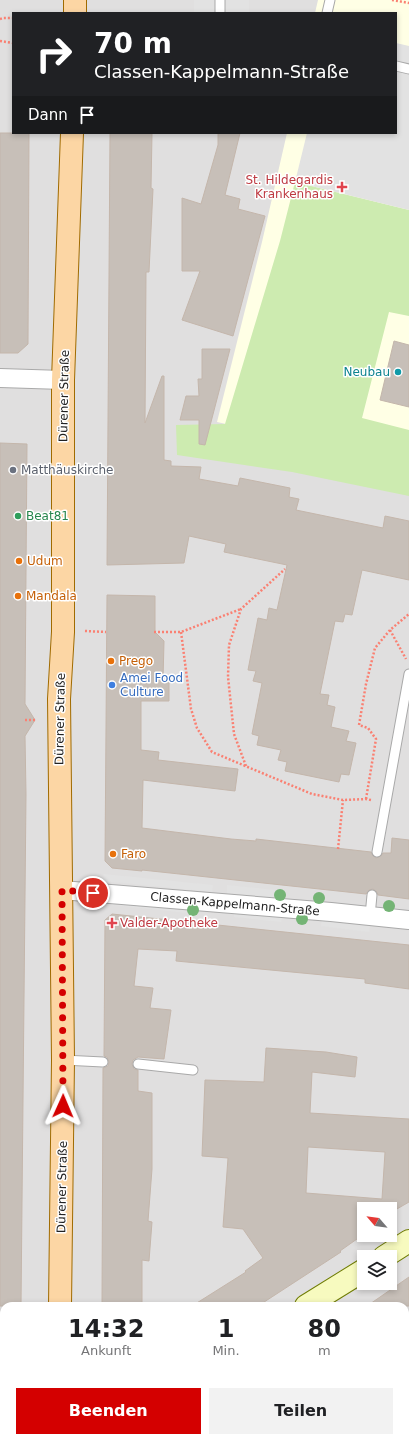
<!DOCTYPE html>
<html lang="de">
<meta charset="utf-8">
<style>
body{margin:0;font-family:"DejaVu Sans",sans-serif;background:#f2f2f2;color:#202124;height:100vh;display:flex;flex-direction:column;font-size:15px;white-space:nowrap}
*{box-sizing:border-box;margin:0}
p{font-size:13px;color:#757577}
.icon{flex:none;width:22px;height:22px;fill:none;stroke:currentColor;stroke-width:2;stroke-linecap:round;stroke-linejoin:round}
.map{position:relative;flex:1;overflow:hidden}
.drawer{position:absolute;left:0px;top:1302px;width:409px;height:140px;display:flex;flex-direction:column;background:#fff;border-radius:12px 12px 0 0;box-shadow:0 2px 6px #0003}
.drawer>*{flex:none}
.top-card{position:absolute;left:12px;top:12px;width:385px;height:122px;border-radius:0px;box-shadow:0 2px 6px #0003;background:#202124;color:#fff;overflow:hidden}
.needle{width:26px;rotate:298deg}
.fabs{position:absolute;left:357px;top:1202px;display:grid;gap:8px}
.fabs a{display:grid;place-items:center;width:40px;height:40px;border-radius:0px;background:#fff;box-shadow:0 2px 6px #0003;font-size:20px}
.pin{position:absolute;display:grid;place-items:center;width:34px;height:34px;color:#fff;margin:-17px;border:2px solid #fff;border-radius:50%;box-shadow:0 1px 4px #0007}
.me{position:absolute;width:44px;margin:-22px;rotate:1deg;stroke-linejoin:round;filter:drop-shadow(0 0 3px #0008)}
.turn{display:flex;align-items:center;gap:14px;height:84px;padding:0 16px;font-size:18px}
.turn .icon{width:52px;height:52px;stroke-width:2.5}
.turn b{display:block;font-size:28px;line-height:34px}
.then{display:flex;align-items:center;height:38px;padding:0 16px;background:#0003;gap:8px;font-size:15px}
.eta{display:flex;justify-content:space-evenly;align-items:center;height:68px;text-align:center}
.eta b{font-size:24px;font-weight:800;line-height:28px}
.cta{display:flex;gap:8px;margin-top:auto;padding:8px 16px}
.cta a{flex:1;height:46px;border-radius:0px;background:#d40000;color:#fff;font-size:16px;font-weight:800;line-height:46px;text-align:center}
.cta a+a{background:#f2f2f2;color:#202124}
.map>svg:first-child{display:block}
.residential{fill:#e0dfdf;fill-rule:evenodd}
.education{fill:#ffffe5}
.grass{fill:#cdebb0}
.park{fill:#c8facc}
.parking{fill:#e2e2e2}
.building{fill:#c7bfb8;stroke:#c4b6ab;fill-rule:evenodd}
.lines{fill:none;stroke-linecap:round;stroke-linejoin:round}
.lane-casing{stroke:#a9a9a9;stroke-width:11}
.street-casing{stroke:#a9a9a9;stroke-width:20}
.secondary-casing{stroke:#707d05;stroke-width:24}
.primary-casing{stroke:#a06b00;stroke-width:24}
.path{stroke:#fa8072;stroke-width:2.5;stroke-dasharray:2 2;stroke-linecap:butt}
.lane{stroke:#fff;stroke-width:9}
.street{stroke:#fff;stroke-width:18}
.secondary{stroke:#f7fabf;stroke-width:22}
.primary{stroke:#fcd6a4;stroke-width:22}
.tree{fill:#74b475}
.route{stroke:#d40000;stroke-width:7;stroke-dasharray:0 12.6}
.health-dot{fill:#e0444e;stroke:#fff;stroke-width:1.5}
.culture-dot{fill:#0f9aa8;stroke:#fff;stroke-width:1.5}
.worship-dot{fill:#6b7280;stroke:#fff;stroke-width:1.5}
.leisure-dot{fill:#2e9e5b;stroke:#fff;stroke-width:1.5}
.food-dot{fill:#e8710a;stroke:#fff;stroke-width:1.5}
.shop-dot{fill:#3f7fe0;stroke:#fff;stroke-width:1.5}
.labels{text-anchor:middle;stroke-width:3;stroke-linejoin:round;paint-order:stroke}
.health-label{font-size:12px;fill:#be3a42;stroke:#fff;text-anchor:end}
.culture-label{font-size:12px;fill:#0d838f;stroke:#fff;text-anchor:end}
.street-label{font-size:12px;fill:#222;stroke:#fff}
.worship-label{font-size:12px;fill:#5b616d;stroke:#fff;text-anchor:start}
.leisure-label{font-size:12px;fill:#27864d;stroke:#fff;text-anchor:start}
.food-label{font-size:12px;fill:#c56008;stroke:#fff;text-anchor:start}
.shop-label{font-size:12px;fill:#366cbe;stroke:#fff;text-anchor:start}
</style>
<div class="map">
<svg width="409" height="1442" viewBox="0 0 409 1442">
<rect width="100%" height="100%" fill="#f2efe9"/>
<path class="residential" d="M0,0H409V1442H0ZM13,13H396V133H13ZM364,1209H390V1235H364ZM364,1257H390V1283H364ZM4,1306H405V1438H4Z"/>
<polygon class="education" points="318,0 409,0 409,464 217,422 262,242 287,133 396,133 396,13 315,13"/>
<polygon class="grass" points="295,182 409,210 409,316 389,312 362,418 409,430 409,496 292,472 177,455 176,425 225,424 280,241"/>
<polygon class="park" points="0,1397 4,1397 4,1438 23,1438 23,1442 0,1442"/>
<g class="parking">
<rect x="194" y="0" width="55" height="13"/>
<polygon points="396,43 409,46 409,210 295,182 307,133 396,133"/>
<polygon points="104,874 213,885 212,892 103,881"/>
<polygon points="227,885 276,890 275,898 227,893"/>
<polygon points="112,898 187,906 187,913 112,905"/>
<polygon points="234,911 282,916 281,922 234,917"/>
<polygon points="322,919 370,925 369,932 321,926"/>
</g>
<g class="building">
<polygon points="0,133 29,133 28,344 18,353 0,353"/>
<polygon points="110,133 152,133 151,188 153,189 149,272 146,272 145,423 162,376 164,376 164,460 171,461 171,466 201,467 199,479 238,486 240,478 290,488 289,497 299,499 296,510 383,528 385,516 409,521 409,580 362,570 352,615 345,614 343,622 335,621 320,694 329,695 327,705 335,707 331,727 349,731 346,741 356,743 349,775 341,774 339,782 285,771 287,762 278,760 281,750 257,745 259,736 252,734 262,683 253,681 256,671 248,670 258,618 267,620 269,608 277,610 287,565 224,552 226,544 189,536 184,563 107,565"/>
<polygon points="218,133 240,133 225,195 240,199 238,209 265,216 233,336 182,320 200,271 182,271 182,198 201,204 218,145"/>
<polygon points="394,341 409,345 409,407 380,400"/>
<polygon points="202,349 230,349 205,445 199,444 199,420 180,420 186,396 199,396 198,379 202,379"/>
<polygon points="0,443 27,444 25,704 35,720 25,736 26,794 21,1306 0,1306"/>
<polygon points="107,595 155,596 155,632 164,641 163,680 169,681 169,701 141,701 141,750 159,752 158,760 238,769 235,791 143,780 142,828 231,839 256,841 256,839 371,852 373,856 376,858 381,856 383,853 391,853 392,838 409,840 409,899 378,895 377,892 373,889 369,890 366,894 142,870 142,871 112,868 105,861"/>
<polygon points="112,914 409,945 409,989 365,983 365,979 176,961 177,951 138,949 134,986 153,988 150,1008 171,1010 164,1059 138,1057 133,1060 132,1064 134,1069 138,1070 138,1091 152,1093 152,1169 148,1221 152,1222 149,1261 142,1260 142,1306 102,1306 103,1068 108,1066 109,1062 107,1057 104,1056 105,920"/>
<path d="M266,1048L326,1052L357,1057L355,1077L312,1072L310,1113L409,1119V1202L390,1213V1209H364V1234L340,1251L341,1252L258,1306H192L246,1272L245,1271L263,1258L243,1229L223,1227L228,1158L202,1156L205,1080L264,1082ZM308,1147L385,1152L382,1199L306,1193Z"/>
<polygon points="409,1277 409,1306 367,1306"/>
</g>
<g class="lines">
<defs>
<g id="lane">
<polyline points="220,13 220,0"/>
<polyline points="327,13 330,0"/>
<polyline points="396,66 409,69"/>
<polyline points="377,852 409,674"/>
<polyline points="370,916 372,895"/>
<polyline points="63,1060 103,1062"/>
<polyline points="138,1064 193,1070"/>
</g>
<g id="street">
<polyline points="0,378 63,380"/>
<polyline points="61,890 331,912 409,920"/>
<polyline points="0,1412 4,1412"/>
<polyline points="145,1438 147,1442"/>
</g>
<g id="secondary">
<polyline points="384,1257 409,1241"/>
<polyline points="306,1306 364,1270"/>
</g>
<g id="primary">
<polyline points="75,0 75,13"/>
<polyline points="60,1306 63,1060 59,699 63,632 63,380 72,133"/>
<polyline points="59,1442 59,1438"/>
</g>
</defs>
<use href="#lane" class="lane-casing"/>
<use href="#street" class="street-casing"/>
<use href="#secondary" class="secondary-casing"/>
<use href="#primary" class="primary-casing"/>
<g class="path">
<polyline points="392,0 409,3"/>
<polyline points="0,19 3,18 13,18"/>
<polyline points="0,41 13,43"/>
<polyline points="390,630 406,659"/>
<polyline points="85,631 106,632"/>
<polyline points="154,632 181,632 241,609"/>
<polyline points="181,632 191,709 197,728 212,752 312,794 343,800 366,799 371,800"/>
<polyline points="25,720 37,720"/>
<polyline points="246,766 234,734 228,677 229,645 241,609 285,569"/>
<polyline points="366,799 376,739 368,728 359,725 366,684 375,648 390,630 409,614"/>
<polyline points="338,849 343,800"/>
<polyline points="0,1440 37,1440"/>
</g>
<use href="#lane" class="lane"/>
<use href="#street" class="street"/>
<use href="#secondary" class="secondary"/>
<use href="#primary" class="primary"/>
</g>
<g class="tree">
<circle cx="280" cy="895" r="6"/>
<circle cx="319" cy="898" r="6"/>
<circle cx="389" cy="906" r="6"/>
<circle cx="193" cy="910" r="6"/>
<circle cx="302" cy="919" r="6"/>
</g>
<g class="lines">
<polyline class="route" points="63,1106 62,890 93,893"/>
</g>
<g class="health-dot">
<path d="M340 181h4v4h4v4h-4v4h-4v-4h-4v-4h4z"/>
<path d="M110 917h4v4h4v4h-4v4h-4v-4h-4v-4h4z"/>
</g>
<circle class="culture-dot" cx="398" cy="372" r="4"/>
<circle class="worship-dot" cx="13" cy="470" r="4"/>
<circle class="leisure-dot" cx="18" cy="516" r="4"/>
<g class="food-dot">
<circle cx="19" cy="561" r="4"/>
<circle cx="18" cy="596" r="4"/>
<circle cx="111" cy="661" r="4"/>
<circle cx="113" cy="854" r="4"/>
</g>
<circle class="shop-dot" cx="112" cy="685" r="4"/>
<g class="labels">
<g class="health-label">
<text x="333" y="184">St. Hildegardis<tspan x="333" dy="14">Krankenhaus</tspan></text>
<text x="120" y="927" text-anchor="start">Valder-Apotheke</text>
</g>
<g class="culture-label">
<text x="390" y="376">Neubau</text>
</g>
<g class="street-label">
<text transform="translate(64 396) rotate(-89)" y="4">Dürener Straße</text>
<text transform="translate(60 719) rotate(-89)" y="4">Dürener Straße</text>
<text transform="translate(235 904) rotate(5)" y="4">Classen-Kappelmann-Straße</text>
<text transform="translate(62 1187) rotate(-89)" y="4">Dürener Straße</text>
</g>
<g class="worship-label">
<text x="21" y="474">Matthäuskirche</text>
</g>
<g class="leisure-label">
<text x="26" y="520">Beat81</text>
</g>
<g class="food-label">
<text x="27" y="565">Udum</text>
<text x="26" y="600">Mandala</text>
<text x="119" y="665">Prego</text>
<text x="121" y="858">Faro</text>
</g>
<g class="shop-label">
<text x="120" y="682">Amei Food<tspan x="120" dy="14">Culture</tspan></text>
</g>
</g>
</svg>
<div class="fabs">
<a><svg class="needle" viewBox="-14 -14 28 28"><path d="M0-13l5 13h-10z" fill="#e53935"/><path d="M0 13l5-13h-10z" fill="#757577"/></svg></a>
<a><svg class="icon" aria-label="layers" viewBox="0 0 24 24"><path d="M12 4l9 5-9 5-9-5zM3 14l9 5 9-5"/></svg></a>
</div>
<div class="pin" style="left:93px;top:893px;background:#d93025"><svg class="icon" aria-label="arrive" viewBox="0 0 24 24"><path d="M6 21V4h12l-3 4 3 4H6"/></svg></div>
<svg class="me" style="left:63px;top:1106px" viewBox="-20 -20 40 40"><path d="M0-17L14 15 0 8-14 15z" fill="#d40000" stroke="#fff" stroke-width="4"/></svg>
<div class="top-card">
<div class="turn"><svg class="icon" aria-label="right" viewBox="0 0 24 24"><path d="M7 20v-9h11M14 6l5 5-5 5"/></svg><div><b>70 m</b>Classen-Kappelmann-Straße</div></div>
<div class="then">Dann<svg class="icon" aria-label="arrive" viewBox="0 0 24 24"><path d="M6 21V4h12l-3 4 3 4H6"/></svg></div>
</div>
<section class="drawer">
<div class="eta">
<div><b>14:32</b><p>Ankunft</p></div>
<div><b>1</b><p>Min.</p></div>
<div><b>80</b><p>m</p></div>
</div>
<div class="cta"><a>Beenden</a><a>Teilen</a></div>
</section>
</div>
